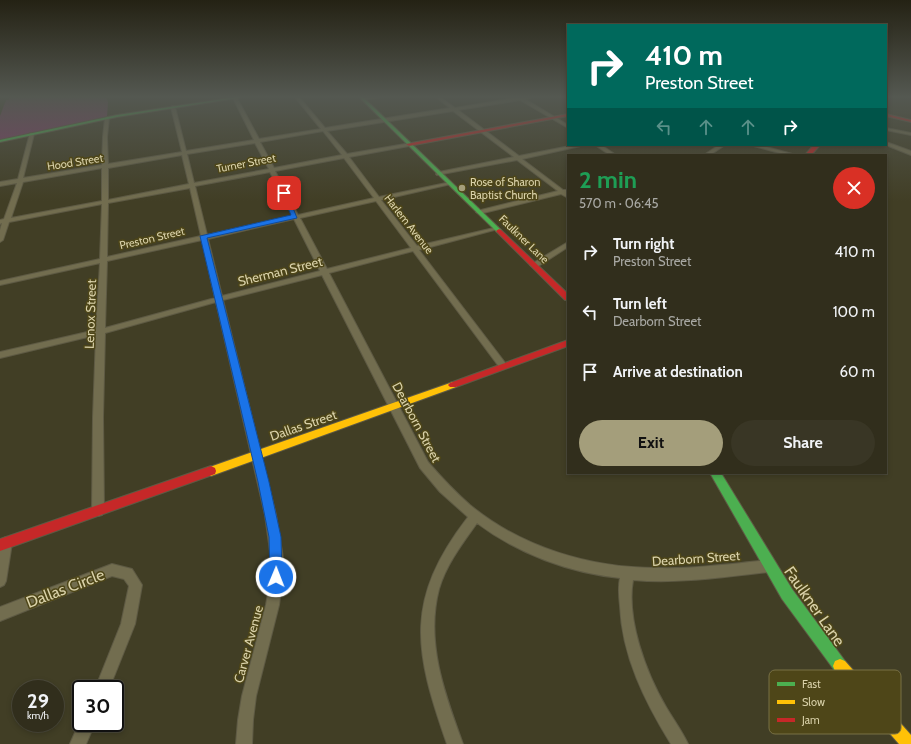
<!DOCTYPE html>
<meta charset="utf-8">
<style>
body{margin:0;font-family:Cabin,sans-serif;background:#393625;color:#f1f3f6;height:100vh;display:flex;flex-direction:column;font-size:15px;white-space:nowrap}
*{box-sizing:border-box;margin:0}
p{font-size:13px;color:#a8a8a3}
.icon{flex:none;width:22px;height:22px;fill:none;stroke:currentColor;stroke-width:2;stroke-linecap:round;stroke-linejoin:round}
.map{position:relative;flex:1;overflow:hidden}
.panel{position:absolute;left:567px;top:154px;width:320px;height:320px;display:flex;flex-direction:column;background:#312e1c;border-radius:0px;box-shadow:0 2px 6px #0003,0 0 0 1px #4c4a3b}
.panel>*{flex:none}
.guide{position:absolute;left:567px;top:24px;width:320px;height:122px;border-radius:0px;box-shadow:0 2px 6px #0003,0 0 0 1px #4c4a3b;background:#00695c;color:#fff;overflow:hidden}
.speed{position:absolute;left:12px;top:680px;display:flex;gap:8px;font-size:20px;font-weight:700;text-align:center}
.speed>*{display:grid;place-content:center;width:52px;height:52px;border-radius:50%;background:#312e1c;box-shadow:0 2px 6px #0003,0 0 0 1px #4c4a3b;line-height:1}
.speed small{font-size:10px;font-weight:400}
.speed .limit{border:2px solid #111;border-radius:6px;background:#fff;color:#111}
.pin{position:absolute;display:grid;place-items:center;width:34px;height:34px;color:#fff;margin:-17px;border-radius:8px;box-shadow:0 2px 6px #0006}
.me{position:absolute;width:44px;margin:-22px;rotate:1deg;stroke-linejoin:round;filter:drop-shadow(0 0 3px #0008)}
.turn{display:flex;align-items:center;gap:14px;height:84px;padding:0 12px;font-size:18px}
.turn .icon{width:52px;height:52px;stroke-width:2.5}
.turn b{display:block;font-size:28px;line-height:34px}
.lanes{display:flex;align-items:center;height:38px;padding:0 12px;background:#0003;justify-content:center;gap:20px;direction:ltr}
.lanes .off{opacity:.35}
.round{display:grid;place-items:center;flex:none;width:42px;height:42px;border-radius:21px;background:#393625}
.headline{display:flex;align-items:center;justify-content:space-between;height:68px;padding:0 12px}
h1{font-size:24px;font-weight:700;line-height:30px;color:#1e9e55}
.button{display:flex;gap:8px;margin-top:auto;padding:8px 12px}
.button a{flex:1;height:46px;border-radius:24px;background:#a49e7b;color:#111;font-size:16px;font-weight:700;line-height:46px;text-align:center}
.button a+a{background:#393625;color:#f1f3f6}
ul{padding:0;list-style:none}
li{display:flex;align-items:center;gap:12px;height:60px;padding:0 12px}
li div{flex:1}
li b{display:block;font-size:15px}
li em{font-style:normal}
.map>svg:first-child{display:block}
.green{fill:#7e3d68}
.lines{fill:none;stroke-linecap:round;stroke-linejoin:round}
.street-casing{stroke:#5e5a44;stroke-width:2}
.fast-casing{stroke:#5e5a44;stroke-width:2}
.slow-casing{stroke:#5e5a44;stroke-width:2}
.jam-casing{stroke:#5e5a44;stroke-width:2}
.street{fill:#726d4f;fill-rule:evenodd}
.fast{fill:#4caf50;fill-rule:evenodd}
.slow{fill:#ffc107;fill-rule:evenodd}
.jam{fill:#c62828;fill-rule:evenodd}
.route{fill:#1a73e8;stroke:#114b97}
.poi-dot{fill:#a49e7b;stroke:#4e4618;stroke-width:1.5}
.labels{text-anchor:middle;stroke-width:3;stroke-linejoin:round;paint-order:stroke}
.far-street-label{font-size:11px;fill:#dad2aa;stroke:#4e4618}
.far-poi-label{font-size:11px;fill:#dad2aa;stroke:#4e4618;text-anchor:start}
.street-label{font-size:13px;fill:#dad2aa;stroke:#4e4618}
.near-street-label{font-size:16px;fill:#dad2aa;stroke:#4e4618}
.key{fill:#4e4618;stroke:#787044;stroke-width:1}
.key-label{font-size:11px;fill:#dad2aa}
</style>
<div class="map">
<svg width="911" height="744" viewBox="0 0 911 744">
<rect width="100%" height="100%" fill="#413e25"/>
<polygon class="green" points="10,97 106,97 108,102 107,117 0,140 0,116 6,100 9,100"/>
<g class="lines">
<defs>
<g id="street">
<path d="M235,97L237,98L259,139L321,129L295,97H299L325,128L450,108L436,97H440L455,108L520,97H534L525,99L568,125V128L520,100L458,110L519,156L575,145H585L522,159L563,190H567L568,198L561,194L479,214L476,212L477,211L558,191L517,160L437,175L436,174L439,172L514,157L453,111L327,131L347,154L411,143V145L409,146L349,157L379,197L451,182V184L381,200L417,246L498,227V229L419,250L506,364L507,366L506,368H500L413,251L329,273L428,462C441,477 455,492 470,505C522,548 591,568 657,568C694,569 732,564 769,560L773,562L775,566L773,570L769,572C724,577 678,584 633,580C626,619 646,673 666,707C673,719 682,731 688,744H671C645,702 622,656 620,606C619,597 618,587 620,578C570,573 518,554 477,523C462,544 446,565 439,589C425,642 445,695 463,744H447C414,650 404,600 468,517L440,492L420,468L322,275L223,300L276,515L283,558L282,582L279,605L256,696L253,720L252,744H236L238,720L242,696L266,605L270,582L271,558L265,515L216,302L105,333L103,417L104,511L102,515L98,516L94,515L92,511L93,417L96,335L0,358V352L96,330L100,263L0,285V281L100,259L102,204L9,222L3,240L0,242V230L2,223L0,224V220L4,219L17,183L0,186V182L18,179L30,133L34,134L23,178L102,165L103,137L105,118L107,117L109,118L107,137L108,164L182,152L171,107L173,106L175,107L186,151L254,140L233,98ZM323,131L342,155L274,168L260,142ZM255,143L269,169L194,183L187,154ZM182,155L189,184L108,200V168ZM344,158L374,198L298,215L275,171ZM102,168V201L11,218L23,182ZM270,172L293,216L207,235L195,186ZM190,188L201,236L107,257L108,203ZM376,201L411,248L327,269L300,218ZM294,219L320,271L222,296L208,239ZM202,240L215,298L105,328L107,261Z"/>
<polygon points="372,97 383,97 363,100 361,99"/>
<polygon points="886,128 911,133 911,135 886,130"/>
<polygon points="886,142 911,151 911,155 886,145"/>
<polygon points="595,145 601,145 616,155 610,155"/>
<polygon points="719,145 725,145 710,155 704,155"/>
<polygon points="750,145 759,145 796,155 787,155"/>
<polygon points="568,242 568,247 537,267 534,267 530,265"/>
<polygon points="6,537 10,539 12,543 6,581 4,585 0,587 0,543 2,539"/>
<polygon points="112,564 132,569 142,585 135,624 109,689 95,689 121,624 129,586 124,579 112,576 0,621 0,607"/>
<polygon points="81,719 81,723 95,723 86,744 70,744"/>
</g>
<g id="fast">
<polygon points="236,97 244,97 117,117 0,142 0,140 117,115"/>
<polygon points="359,97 363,97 501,230 501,232 497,232"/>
<polygon points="710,473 721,473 792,589 845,661 847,666 845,671 840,673 835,671 782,599"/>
</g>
<g id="slow">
<polygon points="453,382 456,383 458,385 456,387 211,476 207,474 206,471 207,468"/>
<polygon points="840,659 845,661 911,735 911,744 899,744 835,671 833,666 835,661"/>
</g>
<g id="jam">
<polygon points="568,114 568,116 409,146 406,144"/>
<polygon points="886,114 911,120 911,122 886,116"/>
<polygon points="814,145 820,145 811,155 805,155"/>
<polygon points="499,229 501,230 568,294 568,300 565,300 496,231"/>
<polygon points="568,340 568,346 456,387 450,387 448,385 450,383"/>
<polygon points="211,466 215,468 216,471 215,474 0,551 0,539"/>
</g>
</defs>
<use href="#street" class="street-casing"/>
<use href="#fast" class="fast-casing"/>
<use href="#slow" class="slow-casing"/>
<use href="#jam" class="jam-casing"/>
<use href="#street" class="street"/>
<use href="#fast" class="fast"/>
<use href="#slow" class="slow"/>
<use href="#jam" class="jam"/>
</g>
<linearGradient id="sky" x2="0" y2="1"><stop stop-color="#242214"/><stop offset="0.48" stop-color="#545851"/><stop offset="1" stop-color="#545851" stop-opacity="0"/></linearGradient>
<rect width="911" height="201" fill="url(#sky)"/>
<polygon class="route" points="284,192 287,193 297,218 207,238 269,482 281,537 282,577 281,582 276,583 272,582 270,577 269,537 258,482 200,236 291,215 281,193"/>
<circle class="poi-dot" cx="462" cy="188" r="4"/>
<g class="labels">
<g class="far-street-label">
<text transform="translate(75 162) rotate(-9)" y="4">Hood Street</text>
<text transform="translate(246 163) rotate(-11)" y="4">Turner Street</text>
<text transform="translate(409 224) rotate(52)" y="4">Harlem Avenue</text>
<text transform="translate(152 238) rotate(-13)" y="4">Preston Street</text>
<text transform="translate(524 239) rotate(44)" y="4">Faulkner Lane</text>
</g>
<g class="far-poi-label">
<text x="470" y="186">Rose of Sharon<tspan x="470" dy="13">Baptist Church</tspan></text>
</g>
<g class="street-label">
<text transform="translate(280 271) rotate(-14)" y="5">Sherman Street</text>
<text transform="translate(90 314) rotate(-88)" y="5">Lenox Street</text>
<text transform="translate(417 422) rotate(62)" y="5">Dearborn Street</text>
<text transform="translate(303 425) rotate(-19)" y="5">Dallas Street</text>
<text transform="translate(696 558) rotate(-4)" y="5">Dearborn Street</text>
<text transform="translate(248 644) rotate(-75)" y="5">Carver Avenue</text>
</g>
<g class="near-street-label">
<text transform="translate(65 588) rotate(-21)" y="6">Dallas Circle</text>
<text transform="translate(815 606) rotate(55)" y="6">Faulkner Lane</text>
</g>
</g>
<rect x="769" y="670" width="132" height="64" rx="6" class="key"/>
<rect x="777" y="682" width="18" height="4" fill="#4caf50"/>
<rect x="777" y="700" width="18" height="4" fill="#ffc107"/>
<rect x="777" y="718" width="18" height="4" fill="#c62828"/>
<g class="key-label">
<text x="802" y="688">Fast</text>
<text x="802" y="706">Slow</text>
<text x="802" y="724">Jam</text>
</g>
</svg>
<div class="speed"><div>29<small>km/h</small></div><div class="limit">30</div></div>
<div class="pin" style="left:284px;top:193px;background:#d93025"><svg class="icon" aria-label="arrive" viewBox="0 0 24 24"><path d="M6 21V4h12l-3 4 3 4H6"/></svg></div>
<svg class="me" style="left:276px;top:577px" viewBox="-20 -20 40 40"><circle r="17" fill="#1a73e8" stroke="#fff" stroke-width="3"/><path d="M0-11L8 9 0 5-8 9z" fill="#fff"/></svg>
<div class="guide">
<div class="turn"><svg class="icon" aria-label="right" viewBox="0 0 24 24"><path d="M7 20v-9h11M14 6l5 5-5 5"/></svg><div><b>410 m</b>Preston Street</div></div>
<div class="lanes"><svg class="icon off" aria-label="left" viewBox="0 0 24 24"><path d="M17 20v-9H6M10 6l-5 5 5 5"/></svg><svg class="icon off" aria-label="ahead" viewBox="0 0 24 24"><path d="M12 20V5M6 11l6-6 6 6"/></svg><svg class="icon off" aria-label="ahead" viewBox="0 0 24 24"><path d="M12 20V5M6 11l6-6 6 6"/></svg><svg class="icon" aria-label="right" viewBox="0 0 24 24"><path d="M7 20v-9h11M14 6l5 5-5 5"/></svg></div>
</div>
<section class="panel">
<div class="headline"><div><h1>2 min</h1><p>570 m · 06:45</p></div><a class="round" style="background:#d93025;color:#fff"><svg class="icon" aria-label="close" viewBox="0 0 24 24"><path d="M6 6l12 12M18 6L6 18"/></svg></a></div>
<ul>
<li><svg class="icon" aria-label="right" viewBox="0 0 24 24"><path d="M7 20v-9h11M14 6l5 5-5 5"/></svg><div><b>Turn right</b><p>Preston Street</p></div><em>410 m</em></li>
<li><svg class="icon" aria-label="left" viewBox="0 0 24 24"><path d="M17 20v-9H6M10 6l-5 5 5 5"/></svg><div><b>Turn left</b><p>Dearborn Street</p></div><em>100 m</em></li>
<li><svg class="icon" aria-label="arrive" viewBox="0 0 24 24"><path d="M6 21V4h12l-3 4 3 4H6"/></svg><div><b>Arrive at destination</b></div><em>60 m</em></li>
</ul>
<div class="button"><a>Exit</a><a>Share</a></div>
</section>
</div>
